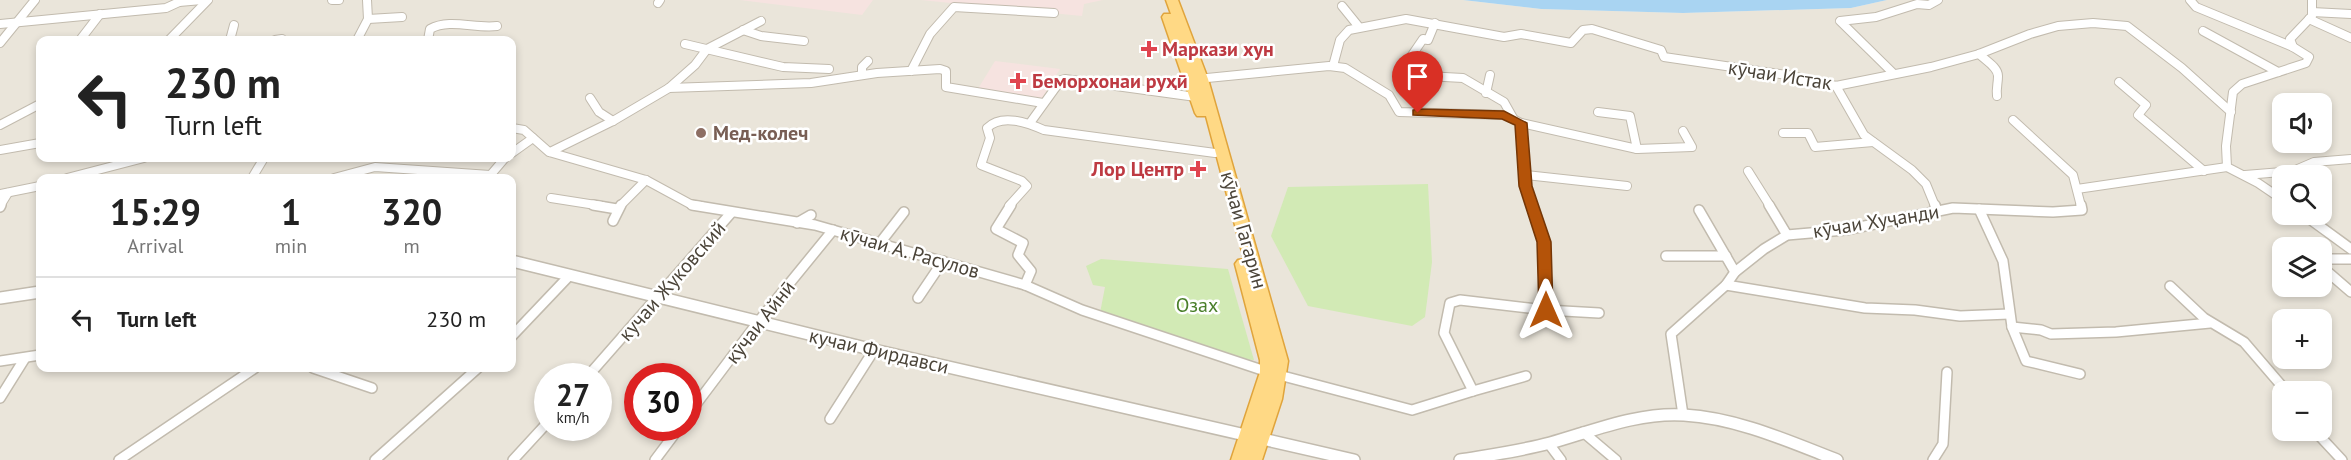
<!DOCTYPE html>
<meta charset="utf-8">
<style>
body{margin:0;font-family:"PT Sans",sans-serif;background:#f6f6f6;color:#222;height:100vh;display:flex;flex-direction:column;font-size:22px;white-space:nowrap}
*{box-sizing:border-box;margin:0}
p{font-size:20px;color:#767676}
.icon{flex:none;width:33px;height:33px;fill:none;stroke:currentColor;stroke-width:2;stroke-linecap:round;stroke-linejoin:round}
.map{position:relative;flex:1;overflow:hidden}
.sheet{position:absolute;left:36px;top:174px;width:480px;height:198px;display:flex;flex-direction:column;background:#fff;border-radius:12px;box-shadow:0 3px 9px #0003}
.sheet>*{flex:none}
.guide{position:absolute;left:36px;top:36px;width:480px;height:126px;border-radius:12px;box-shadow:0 3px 9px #0003;background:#fff;color:#222;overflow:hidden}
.tools{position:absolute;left:2272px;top:93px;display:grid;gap:12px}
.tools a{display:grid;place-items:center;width:60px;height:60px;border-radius:12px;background:#fff;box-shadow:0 3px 9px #0003;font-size:30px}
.speed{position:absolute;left:534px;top:363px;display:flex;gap:12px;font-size:30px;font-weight:700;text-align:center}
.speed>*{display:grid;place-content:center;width:78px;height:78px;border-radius:50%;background:#fff;box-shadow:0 3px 9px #0003;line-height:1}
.speed small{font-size:15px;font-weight:400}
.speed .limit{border:9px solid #d22;background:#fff;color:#111}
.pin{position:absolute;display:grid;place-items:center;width:51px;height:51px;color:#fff;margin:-62px -26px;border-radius:50% 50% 50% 0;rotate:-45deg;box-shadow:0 0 6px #0007}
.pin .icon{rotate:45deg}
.me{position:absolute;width:66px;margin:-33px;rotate:0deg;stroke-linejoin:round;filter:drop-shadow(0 0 4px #0008)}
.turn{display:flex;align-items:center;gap:21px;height:126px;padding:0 30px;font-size:27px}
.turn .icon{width:78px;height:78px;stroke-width:2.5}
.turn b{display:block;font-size:42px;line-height:51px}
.eta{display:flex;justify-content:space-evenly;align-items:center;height:102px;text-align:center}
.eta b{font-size:36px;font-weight:700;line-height:42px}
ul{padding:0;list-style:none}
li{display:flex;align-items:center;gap:18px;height:84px;padding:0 30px;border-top:2px solid #e0e0e0}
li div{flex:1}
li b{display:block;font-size:22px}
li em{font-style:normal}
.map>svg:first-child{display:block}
.residential{fill:#eae5da;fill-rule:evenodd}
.medical{fill:#f6e3e0}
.green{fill:#d2eab5}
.water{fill:#a9d4f2}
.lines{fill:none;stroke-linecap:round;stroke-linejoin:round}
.minor-far1-casing{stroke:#c2bbae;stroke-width:10}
.minor-casing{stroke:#c2bbae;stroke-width:12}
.tertiary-casing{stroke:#c2bbae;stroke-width:14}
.trunk-casing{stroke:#e0a43c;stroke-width:3}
.minor-far1{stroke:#fff;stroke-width:8}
.minor{stroke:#fff;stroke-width:9}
.tertiary{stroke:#fff;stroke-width:11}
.trunk{fill:#ffd985;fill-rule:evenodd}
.route{fill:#b45309;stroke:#753606;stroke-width:1.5}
.health-dot{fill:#e0444e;stroke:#fff;stroke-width:2}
.education-dot{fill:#8d6e63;stroke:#fff;stroke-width:2}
.labels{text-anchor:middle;stroke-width:5;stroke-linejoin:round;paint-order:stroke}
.health-label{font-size:20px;font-weight:bold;fill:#be3a42;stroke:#fff;text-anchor:start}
.street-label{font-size:20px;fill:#4b4439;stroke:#fff}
.education-label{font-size:20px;font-weight:bold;fill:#785e54;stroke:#fff;text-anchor:start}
.park-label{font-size:20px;fill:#4a7f2a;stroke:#fff}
</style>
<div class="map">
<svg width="2351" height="460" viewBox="0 0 2351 460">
<rect width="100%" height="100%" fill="#f6f3ec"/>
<path class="residential" d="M0,0H1463L1541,9L1683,13L1851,8L1887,0H2351V460H0ZM40,40H512V158H40ZM2283,104H2322V142H2283ZM2283,176H2322V214H2283ZM40,178H512V368H40ZM2283,248H2322V286H2283ZM2283,320H2322V358H2283ZM548,376H598V428H548ZM638,376H688V428H638ZM2283,392H2322V430H2283Z"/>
<g class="medical">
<polygon points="740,0 873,0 862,15"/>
<polygon points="921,0 1103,0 1084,4 1082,16"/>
<polygon points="995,61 1060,69 1041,100 976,92"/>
</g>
<g class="green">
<polygon points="1428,184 1432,262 1425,317 1412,326 1308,306 1271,236 1288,187"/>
<polygon points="1101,259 1228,269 1254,360 1235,359 1100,313 1105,287 1093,285 1086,266"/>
</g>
<polygon class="water" points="1463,0 1887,0 1851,8 1683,13 1541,9"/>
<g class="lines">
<defs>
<g id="minor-far1">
<polyline points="181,0 179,2 202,0"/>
<polyline points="332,0 339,0"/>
<polyline points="2190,0 2196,7 2293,47 2309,57 2306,63 2242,84 2233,92 2226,146 2227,167 2258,183 2283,200"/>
<polyline points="658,3 660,0"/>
<polyline points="1342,6 1359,27"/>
<polyline points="2312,12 2351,14"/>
<polyline points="368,19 402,17"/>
<polyline points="2309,19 2351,38"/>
<polyline points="0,24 166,8 179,2"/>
<polyline points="743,30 761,36 804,41"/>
<polyline points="2203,31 2278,72"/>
<polyline points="80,40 100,14"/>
<polyline points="169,40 208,0"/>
<polyline points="230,40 234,25"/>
<polyline points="275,40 282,39"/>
<polyline points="357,40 368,19 367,0"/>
<path d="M428,40L430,29C450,18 475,29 497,26"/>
<polyline points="0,43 35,0"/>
<polyline points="685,44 783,67 829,69"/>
<polyline points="2293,47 2290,39 2312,16 2312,0"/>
<path d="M1979,54C1985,60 1998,67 1998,76C1998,84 1996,88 1997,96"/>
<polyline points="1408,61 1423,39 1428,40 1435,23"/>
<polyline points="1333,66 1340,40 1349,30 1406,19 1504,37 1521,34 1571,43 1583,30 1592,29 1661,50 1664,57 1787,75 1836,86 1931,67 1979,54 2030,34 2058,26 2093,23 2127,26 2182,68 2231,112"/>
<polyline points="911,71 930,34 954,7 1054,13"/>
<polyline points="1893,73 1840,21 1876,17 1917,4 1929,5 1938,0"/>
<polyline points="862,75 862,67 868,61"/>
<polyline points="1426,76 1463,78 1504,102 1513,118"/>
<polyline points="1197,79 1329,66 1345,68 1389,95 1399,112 1505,115 1521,123 1637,149 1692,147 1683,131"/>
<polyline points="2119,82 2146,105 2138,115 2204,171"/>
<polyline points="1836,86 1864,135 1912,170 1926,184 1935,206"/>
<polyline points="669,88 811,83 877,73 940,69 946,71 946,87 1043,103"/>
<polyline points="1486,93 1490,75"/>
<polyline points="590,98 599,112 613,121"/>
<polyline points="1598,112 1630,116 1637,149"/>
<polyline points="2013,120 2073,175 2081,206"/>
<polyline points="1030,123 1061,80 1065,79 1196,97"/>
<polyline points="1521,123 1525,186 1532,206"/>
<polyline points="0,125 40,104"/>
<polyline points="512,128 524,130 549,152 646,180 692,205 701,206"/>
<polyline points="1783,133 1808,133 1815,147 1873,142"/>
<polyline points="0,150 40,143"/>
<polyline points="550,152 613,121 669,88 695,65 707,49 761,21"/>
<polyline points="512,153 533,138"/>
<polyline points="1748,171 1770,206"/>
<polyline points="1526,175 1627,186"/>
<polyline points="2245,175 2293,171 2314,162 2351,159"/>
<polyline points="67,178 144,158"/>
<polyline points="252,178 264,158"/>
<polyline points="334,178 375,167 490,175"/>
<polyline points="488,178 505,158"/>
<polyline points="2077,189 2227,167"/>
<polyline points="0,194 40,186"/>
<polyline points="551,198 602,206"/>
<polyline points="0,206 8,193"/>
<polyline points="620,206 646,180"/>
<path d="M1009,206L1027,186L1022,181L981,165L990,138L987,128C1002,113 1028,123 1044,130L1215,153"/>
</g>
<g id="minor">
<polyline points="593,205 617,209"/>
<polyline points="692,205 815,225 1025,285 1082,310 1268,372"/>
<polyline points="1011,205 996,229 1023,243 1018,255 1031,271 1025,285"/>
<polyline points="1531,205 1544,242 1546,310"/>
<polyline points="1769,205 1787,235"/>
<polyline points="1935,205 1937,211"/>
<polyline points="0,207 1,205"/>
<polyline points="1979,209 2003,261 2012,327 2026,361 2080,374"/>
<polyline points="1699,210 1735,272"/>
<polyline points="2303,214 2351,249"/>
<polyline points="613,221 621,205"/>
<polyline points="797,223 811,215"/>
<polyline points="880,243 904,212"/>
<polyline points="1666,256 1726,256"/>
<polyline points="2322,259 2351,259"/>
<polyline points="2322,267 2351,292"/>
<polyline points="1726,285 1865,308 1915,310 1960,316 2009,314"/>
<polyline points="2170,286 2204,318 2244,342 2287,392"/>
<polyline points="918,298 943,261"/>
<polyline points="2012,327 2041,330 2051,334 2116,332 2210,323"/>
<polyline points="512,336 570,275"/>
<polyline points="0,361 40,355"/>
<polyline points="313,368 372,388"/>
<polyline points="1279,375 1412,410 1473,391 1444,333 1450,303 1460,300 1546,310 1599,313"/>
<polyline points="588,376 731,213"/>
<polyline points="1473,391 1526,376"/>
<polyline points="0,398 25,358"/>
<polyline points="688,415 758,322 833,230"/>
<polyline points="1683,415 1671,334 1726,285 1735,272 1764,249 1787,235 1845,230 1953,208 2053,212 2082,210 2081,205"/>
<polyline points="830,419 874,350"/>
<polyline points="2314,430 2342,460"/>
<polyline points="1583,432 1616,460"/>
<polyline points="1549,444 1561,460"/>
<polyline points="119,460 255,368"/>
<polyline points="375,460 478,368"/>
<polyline points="513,460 548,422"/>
<polyline points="655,460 679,428"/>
<polyline points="1933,460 1943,444 1947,372"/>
</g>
<g id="tertiary">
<polyline points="512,261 874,350 1354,460"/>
<polyline points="0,298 40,292"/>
<path d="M1460,460C1490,455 1520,451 1550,443C1593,431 1638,412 1684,415C1737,418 1788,441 1837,460"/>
</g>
<polygon id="trunk" points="1166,0 1178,0 1208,79 1288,361 1282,399 1262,460 1231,460 1260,372 1260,360 1235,264 1238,260 1244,259 1206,116 1197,116 1195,113 1162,17 1164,14 1171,14"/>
</defs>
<use href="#minor-far1" class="minor-far1-casing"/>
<use href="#minor" class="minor-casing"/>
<use href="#tertiary" class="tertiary-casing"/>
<use href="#trunk" class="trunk-casing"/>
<use href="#minor-far1" class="minor-far1"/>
<use href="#minor" class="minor"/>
<use href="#tertiary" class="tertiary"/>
<use href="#trunk" class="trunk"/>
</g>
<polygon class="route" points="1418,109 1504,111 1527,123 1532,186 1551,242 1553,310 1551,313 1541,313 1539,310 1537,242 1519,186 1515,125 1502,119 1413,115 1413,110"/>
<g class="health-dot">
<path d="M1146 40h6v6h6v6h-6v6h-6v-6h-6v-6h6z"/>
<path d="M1015 72h6v6h6v6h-6v6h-6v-6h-6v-6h6z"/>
<path d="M1195 160h6v6h6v6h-6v6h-6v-6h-6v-6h6z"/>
</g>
<circle class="education-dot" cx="701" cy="133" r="6"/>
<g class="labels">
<g class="health-label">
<text x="1162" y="56">Маркази хун</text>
<text x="1032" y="88">Беморхонаи руҳӣ</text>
<text x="1184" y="176" text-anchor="end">Лор Центр</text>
</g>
<g class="street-label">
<text transform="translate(1780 75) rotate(9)" y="7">кӯчаи Истак</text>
<text transform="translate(1876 221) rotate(-9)" y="7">кӯчаи Хуҷанди</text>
<text transform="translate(1244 230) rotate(74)" y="7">кӯчаи Гагарин</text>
<text transform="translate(910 252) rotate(16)" y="7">кӯчаи А. Расулов</text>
<text transform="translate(672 281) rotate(-49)" y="7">кучаи Жуковский</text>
<text transform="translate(760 322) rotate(-52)" y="7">кӯчаи Айнӣ</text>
<text transform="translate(879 351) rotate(13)" y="7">кучаи Фирдавси</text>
</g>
<g class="education-label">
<text x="713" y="140">Мед-колеч</text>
</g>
<g class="park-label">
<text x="1197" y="312">Озах</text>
</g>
</g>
</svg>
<div class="tools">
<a><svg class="icon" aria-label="sound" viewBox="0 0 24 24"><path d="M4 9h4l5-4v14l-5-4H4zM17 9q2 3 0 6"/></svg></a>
<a><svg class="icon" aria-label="search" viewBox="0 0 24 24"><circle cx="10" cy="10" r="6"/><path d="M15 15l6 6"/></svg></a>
<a><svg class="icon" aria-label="layers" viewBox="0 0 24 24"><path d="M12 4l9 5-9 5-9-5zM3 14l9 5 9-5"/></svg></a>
<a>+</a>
<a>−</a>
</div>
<div class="speed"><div>27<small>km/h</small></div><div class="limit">30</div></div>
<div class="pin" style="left:1418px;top:113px;background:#d93025"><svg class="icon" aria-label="arrive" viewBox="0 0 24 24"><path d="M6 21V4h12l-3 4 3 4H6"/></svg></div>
<svg class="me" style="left:1546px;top:310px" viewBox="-20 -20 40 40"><path d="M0-17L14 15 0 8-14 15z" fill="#b45309" stroke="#fff" stroke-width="4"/></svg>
<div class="guide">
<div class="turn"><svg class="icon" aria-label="left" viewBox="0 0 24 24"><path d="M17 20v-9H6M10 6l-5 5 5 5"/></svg><div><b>230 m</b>Turn left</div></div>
</div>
<section class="sheet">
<div class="eta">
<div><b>15:29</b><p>Arrival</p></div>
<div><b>1</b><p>min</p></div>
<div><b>320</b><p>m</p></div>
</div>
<ul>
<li><svg class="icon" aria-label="left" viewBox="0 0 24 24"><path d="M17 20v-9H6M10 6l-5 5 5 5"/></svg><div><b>Turn left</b></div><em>230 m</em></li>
</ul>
</section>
</div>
